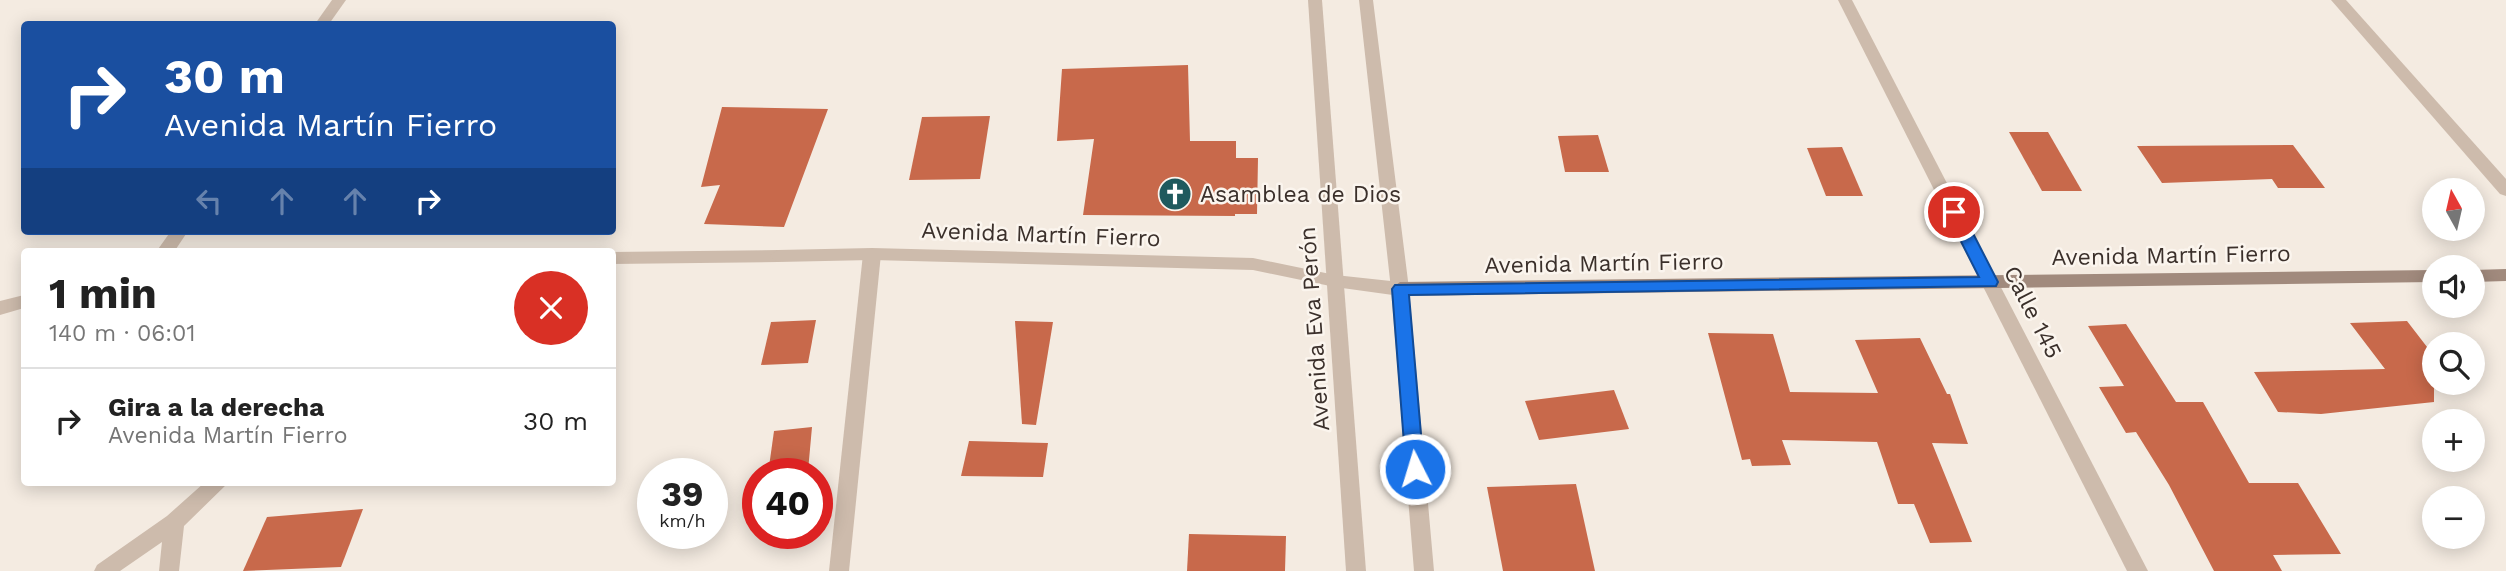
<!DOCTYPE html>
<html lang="es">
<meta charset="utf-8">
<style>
body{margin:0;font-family:"Work Sans",sans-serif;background:#f6f6f6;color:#222;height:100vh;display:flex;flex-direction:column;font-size:26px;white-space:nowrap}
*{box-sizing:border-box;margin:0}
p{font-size:23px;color:#767676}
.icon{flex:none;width:38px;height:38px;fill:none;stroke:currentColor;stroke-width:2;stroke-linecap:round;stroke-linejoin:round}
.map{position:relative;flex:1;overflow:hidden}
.side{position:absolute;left:21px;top:248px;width:595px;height:238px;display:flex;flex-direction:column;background:#fff;border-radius:7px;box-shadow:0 4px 18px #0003}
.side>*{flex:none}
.hud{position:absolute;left:21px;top:21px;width:595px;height:214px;border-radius:7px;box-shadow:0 4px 18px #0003;background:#1a4fa0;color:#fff;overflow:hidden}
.needle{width:46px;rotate:352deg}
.controls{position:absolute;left:2422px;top:178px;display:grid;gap:14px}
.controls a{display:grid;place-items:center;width:63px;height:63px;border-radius:50%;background:#fff;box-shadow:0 4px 18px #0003;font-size:35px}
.speed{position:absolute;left:637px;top:458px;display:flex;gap:14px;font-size:35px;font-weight:700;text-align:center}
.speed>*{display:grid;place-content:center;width:91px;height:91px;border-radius:50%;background:#fff;box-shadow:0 4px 18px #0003;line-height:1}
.speed small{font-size:18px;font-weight:400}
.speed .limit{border:10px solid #d22;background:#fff;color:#111}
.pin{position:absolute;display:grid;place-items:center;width:60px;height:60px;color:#fff;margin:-30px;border:4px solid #fff;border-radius:50%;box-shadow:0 2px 7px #0007}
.me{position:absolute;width:77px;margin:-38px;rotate:355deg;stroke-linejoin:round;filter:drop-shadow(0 0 5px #0008)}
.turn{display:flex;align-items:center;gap:24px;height:147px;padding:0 28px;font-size:32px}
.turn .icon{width:91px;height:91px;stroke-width:2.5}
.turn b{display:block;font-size:49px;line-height:60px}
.lanes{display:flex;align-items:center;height:66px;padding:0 28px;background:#0003;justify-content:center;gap:35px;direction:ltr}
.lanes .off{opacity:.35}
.round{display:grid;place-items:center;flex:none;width:74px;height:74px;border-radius:37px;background:#f6f6f6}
.overview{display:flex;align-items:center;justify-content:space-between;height:119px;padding:0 28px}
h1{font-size:42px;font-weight:700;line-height:52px}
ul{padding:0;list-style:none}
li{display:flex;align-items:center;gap:21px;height:105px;padding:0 28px;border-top:2px solid #e0e0e0}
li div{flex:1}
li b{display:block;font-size:26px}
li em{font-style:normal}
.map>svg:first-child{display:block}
.building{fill:#c8694b}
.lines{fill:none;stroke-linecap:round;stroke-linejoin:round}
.service{fill:#cdbbac;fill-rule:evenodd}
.minor{fill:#cdbbac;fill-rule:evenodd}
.tertiary{fill:#cdbbac;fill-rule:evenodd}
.secondary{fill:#a18a7d;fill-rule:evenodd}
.route{fill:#1a73e8;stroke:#114b97;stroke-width:2}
.labels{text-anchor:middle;stroke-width:5;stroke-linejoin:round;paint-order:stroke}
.poi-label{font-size:23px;fill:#3b302b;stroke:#fbf5ee;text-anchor:start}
.street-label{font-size:23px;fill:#3b302b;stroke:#fbf5ee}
</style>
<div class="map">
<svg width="2506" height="571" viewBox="0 0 2506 571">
<rect width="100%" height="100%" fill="#f4ebe1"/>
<g class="building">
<polygon points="1188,65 1190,141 1236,141 1236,158 1258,158 1257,214 1235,214 1235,216 1083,215 1094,139 1057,141 1062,69"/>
<polygon points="722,107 828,109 784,227 704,224 720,185 701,187"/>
<polygon points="990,116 980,179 909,180 922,117"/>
<polygon points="2009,132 2048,132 2082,191 2042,191"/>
<polygon points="1598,135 1609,172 1565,172 1558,136"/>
<polygon points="2293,145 2325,188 2278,188 2272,179 2162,183 2137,146"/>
<polygon points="1842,147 1863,196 1826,196 1807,148"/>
<polygon points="816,320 808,363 761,365 771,322"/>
<polygon points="1015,321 1053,322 1036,425 1022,424"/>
<polygon points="2407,321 2434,356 2434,402 2321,414 2278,412 2254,372 2385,369 2350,323"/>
<polygon points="2126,324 2176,402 2203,402 2249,483 2298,483 2341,554 2273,555 2282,571 2214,571 2169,485 2136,432 2126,433 2099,387 2124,386 2088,326"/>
<polygon points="1708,333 1773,334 1790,392 1878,393 1855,340 1920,338 1947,394 1950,394 1968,444 1932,443 1972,542 1930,543 1914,504 1898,504 1877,442 1782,440 1791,465 1752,466 1750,459 1742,460"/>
<polygon points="1614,390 1629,429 1539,440 1525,401"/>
<polygon points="812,427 808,471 768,474 774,431"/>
<polygon points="969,441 1048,443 1043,477 961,476"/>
<polygon points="1576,484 1595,571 1503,571 1487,487"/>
<polygon points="363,509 341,567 243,571 267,517"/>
<polygon points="1189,534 1286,536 1285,571 1187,571"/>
</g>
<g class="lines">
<g class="service">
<polygon points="872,248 881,254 849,571 829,571 863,254"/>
<polygon points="778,250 787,256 778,262 612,264 611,252"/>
<polygon points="24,295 24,308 0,315 0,301"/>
<polygon points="204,483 228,483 184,526 179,571 159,571 162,542 120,571 94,571 97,565 167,516"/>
</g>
<g class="minor">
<polygon points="332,0 346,0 329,24 315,24"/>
<polygon points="1838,0 1852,0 2148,571 2127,571"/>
<polygon points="2331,0 2346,0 2506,179 2506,196 2500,194"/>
<polygon points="171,231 188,231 174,252 156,252"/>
<polygon points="872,248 1253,258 1335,275 1400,282 1409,289 1400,296 1335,287 1253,270 872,260 778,262 769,256 778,250"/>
</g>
<g class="tertiary">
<polygon points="1308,0 1322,0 1366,571 1346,571"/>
<polygon points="1359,0 1373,0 1409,289 1434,571 1414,571 1391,289"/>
</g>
<g class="secondary">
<polygon points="2506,269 2506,281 2473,282 2473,270"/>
<polygon points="2434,270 2434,282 1400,296 1391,289 1400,282"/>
</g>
</g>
<polygon class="route" points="1954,206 1962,212 1998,282 1996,286 1409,295 1424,469 1415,476 1406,469 1392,289 1395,285 1979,277 1946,212"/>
<defs>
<symbol id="church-disc" viewBox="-11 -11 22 22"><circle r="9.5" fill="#1f5a5e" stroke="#fbf5ee"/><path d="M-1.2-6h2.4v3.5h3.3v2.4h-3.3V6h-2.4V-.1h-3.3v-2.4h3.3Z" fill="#fff"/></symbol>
</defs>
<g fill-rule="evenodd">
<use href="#church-disc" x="1156" y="175" width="38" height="38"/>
</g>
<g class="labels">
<g class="poi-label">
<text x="1200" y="202">Asamblea de Dios</text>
</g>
<g class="street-label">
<text transform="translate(1041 234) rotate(2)" y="8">Avenida Martín Fierro</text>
<text transform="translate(2171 255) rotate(-1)" y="8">Avenida Martín Fierro</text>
<text transform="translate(1604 263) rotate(-1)" y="8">Avenida Martín Fierro</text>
<text transform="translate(2033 312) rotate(63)" y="8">Calle 145</text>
<text transform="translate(1314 329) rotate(-94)" y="8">Avenida Eva Perón</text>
</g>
</g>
</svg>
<div class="controls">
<a><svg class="needle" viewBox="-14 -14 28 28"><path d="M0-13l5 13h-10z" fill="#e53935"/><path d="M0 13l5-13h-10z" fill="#767676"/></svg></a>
<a><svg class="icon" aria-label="sound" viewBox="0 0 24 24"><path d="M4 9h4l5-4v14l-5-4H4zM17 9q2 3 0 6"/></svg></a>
<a><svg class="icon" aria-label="search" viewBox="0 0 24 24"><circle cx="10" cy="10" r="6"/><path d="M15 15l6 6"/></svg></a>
<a>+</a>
<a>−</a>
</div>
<div class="speed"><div>39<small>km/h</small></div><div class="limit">40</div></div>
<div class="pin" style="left:1954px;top:212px;background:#d93025"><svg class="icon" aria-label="arrive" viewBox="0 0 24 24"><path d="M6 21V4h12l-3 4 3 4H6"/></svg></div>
<svg class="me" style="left:1415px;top:469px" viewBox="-20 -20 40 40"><circle r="17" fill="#1a73e8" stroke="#fff" stroke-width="3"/><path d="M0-11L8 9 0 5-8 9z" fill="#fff"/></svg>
<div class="hud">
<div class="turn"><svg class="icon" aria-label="right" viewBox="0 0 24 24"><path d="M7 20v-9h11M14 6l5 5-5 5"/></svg><div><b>30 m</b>Avenida Martín Fierro</div></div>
<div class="lanes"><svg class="icon off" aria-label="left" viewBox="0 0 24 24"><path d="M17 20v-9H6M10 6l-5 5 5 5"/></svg><svg class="icon off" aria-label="ahead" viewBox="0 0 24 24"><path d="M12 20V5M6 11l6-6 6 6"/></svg><svg class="icon off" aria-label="ahead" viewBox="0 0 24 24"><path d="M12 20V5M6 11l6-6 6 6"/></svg><svg class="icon" aria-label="right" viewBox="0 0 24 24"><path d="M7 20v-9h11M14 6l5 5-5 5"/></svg></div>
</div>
<section class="side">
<div class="overview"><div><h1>1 min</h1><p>140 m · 06:01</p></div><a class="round" style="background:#d93025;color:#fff"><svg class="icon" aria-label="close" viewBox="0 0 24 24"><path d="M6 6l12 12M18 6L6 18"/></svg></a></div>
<ul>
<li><svg class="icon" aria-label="right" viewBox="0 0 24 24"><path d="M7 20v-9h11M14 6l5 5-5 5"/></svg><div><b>Gira a la derecha</b><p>Avenida Martín Fierro</p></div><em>30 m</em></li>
</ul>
</section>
</div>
